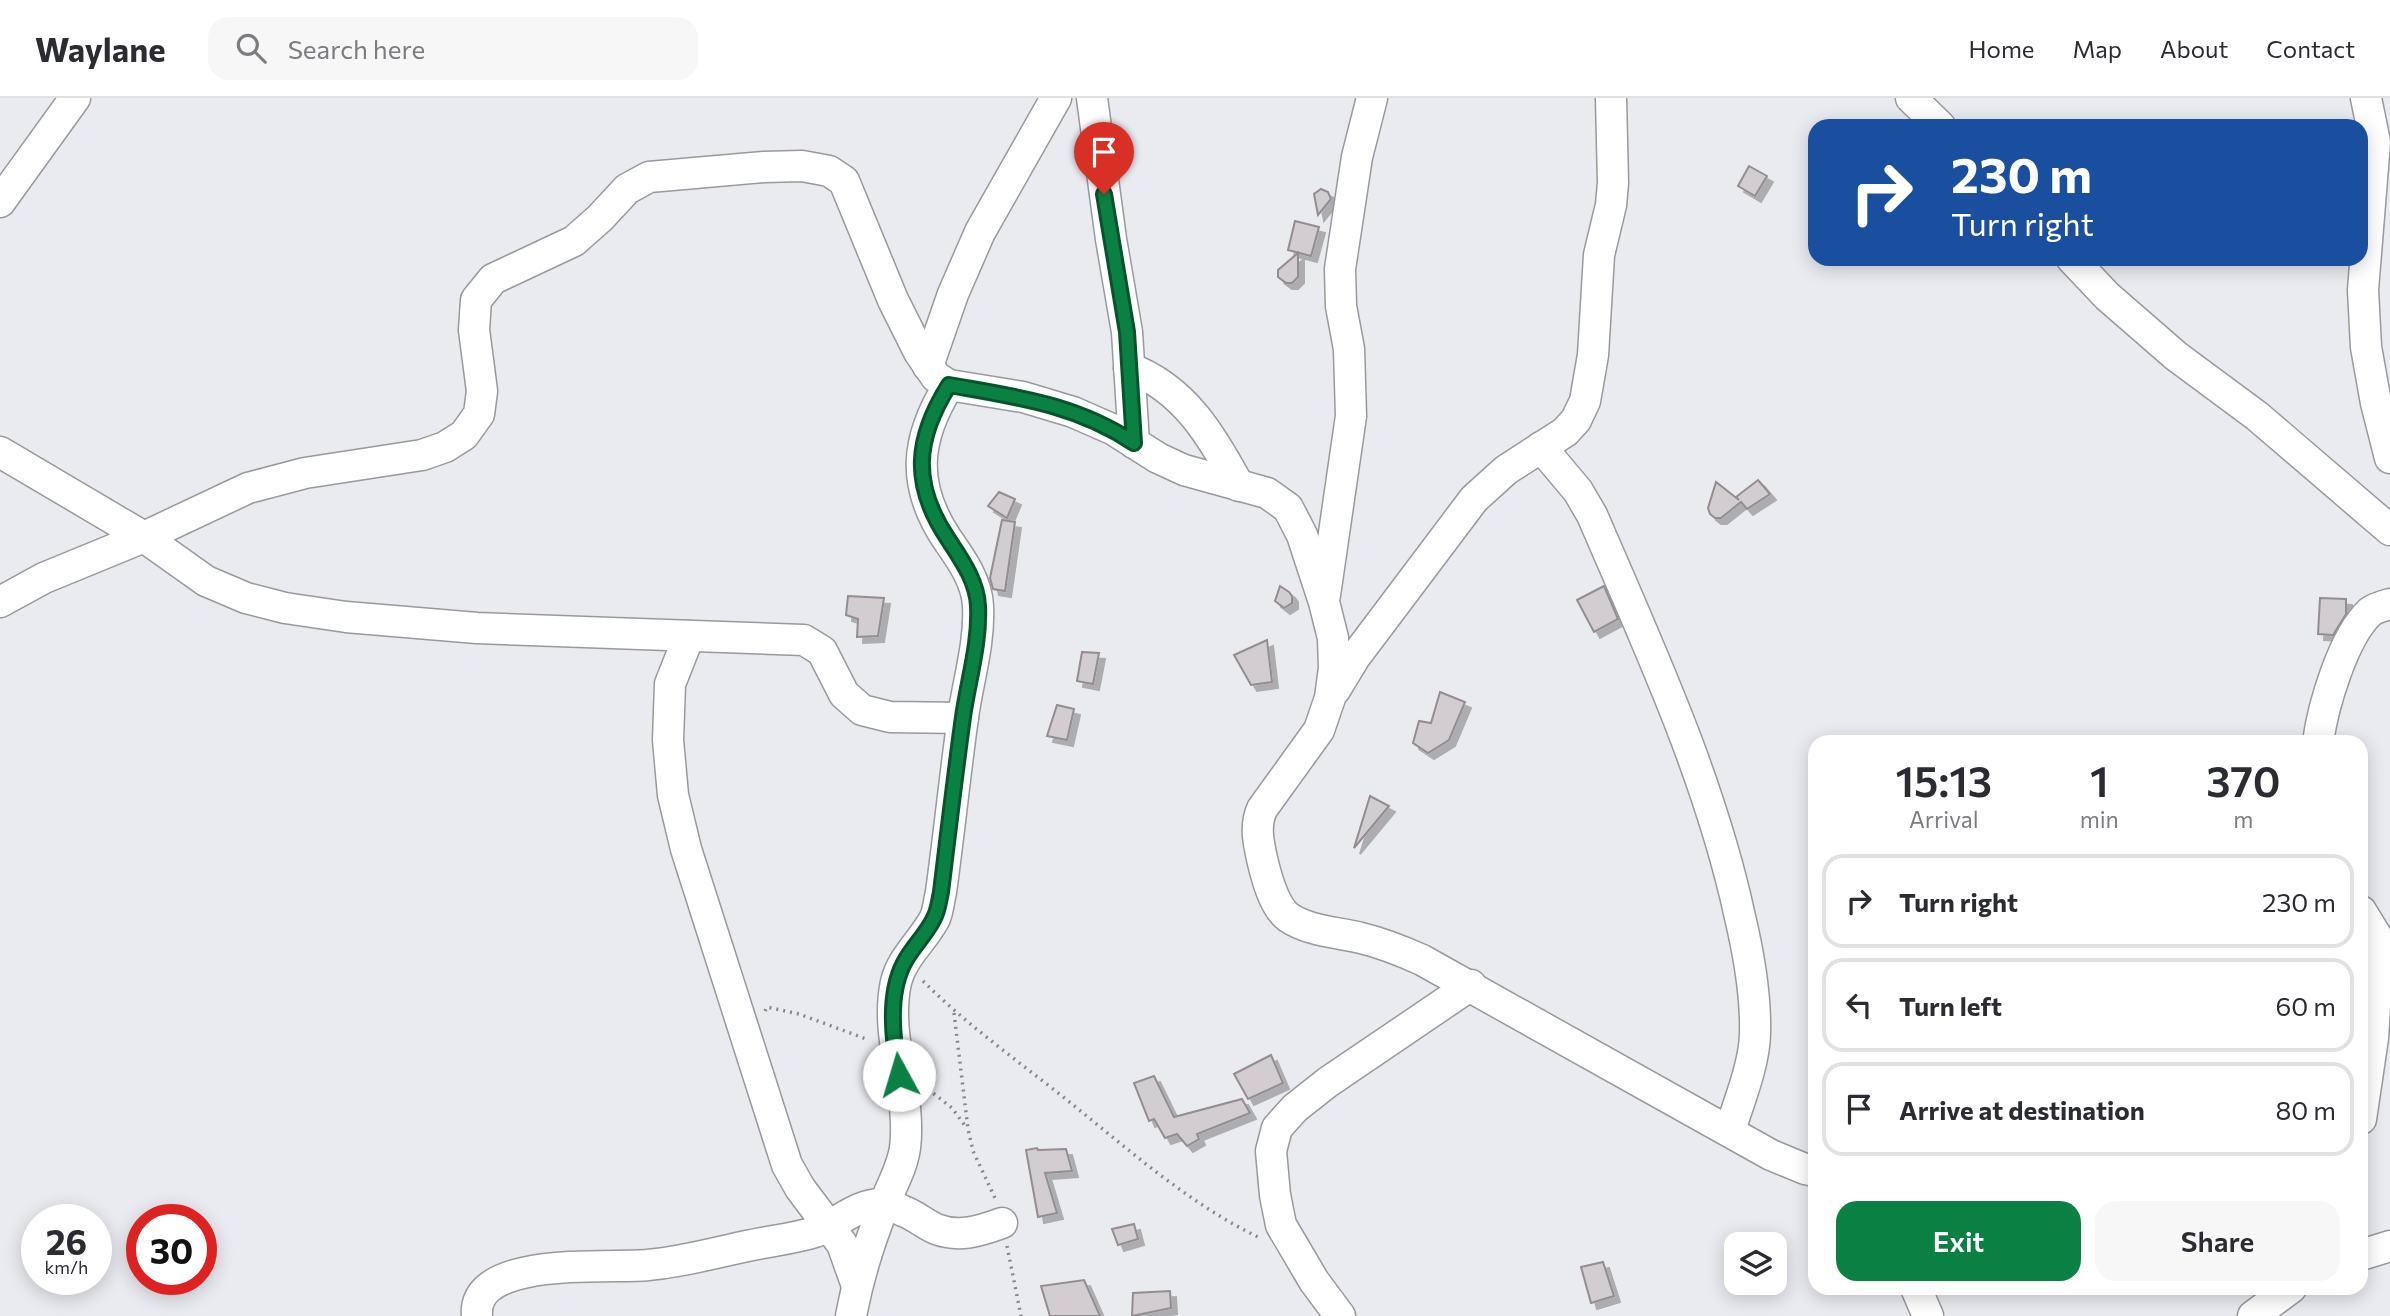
<!DOCTYPE html>
<style>
body{margin:0;font-family:Commissioner,sans-serif;background:#f7f7f7;color:#2b2b33;height:100vh;display:flex;flex-direction:column;font-size:26px;white-space:nowrap}
*{box-sizing:border-box;margin:0}
p{font-size:23px;color:#7c7c81}
.icon{flex:none;width:38px;height:38px;fill:none;stroke:currentColor;stroke-width:2;stroke-linecap:round;stroke-linejoin:round}
.map{position:relative;flex:1;overflow:hidden}
.sheet{position:absolute;left:1808px;top:637px;width:560px;height:560px;display:flex;flex-direction:column;background:#fff;border-radius:21px;box-shadow:0 4px 18px #0003}
.sheet>*{flex:none}
.guide{position:absolute;left:1808px;top:21px;width:560px;height:147px;border-radius:21px;box-shadow:0 4px 18px #0003;background:#1a4fa0;color:#fff;overflow:hidden}
.tools{position:absolute;left:1724px;top:1134px;display:grid;gap:14px}
.tools a{display:grid;place-items:center;width:63px;height:63px;border-radius:14px;background:#fff;box-shadow:0 4px 18px #0003;font-size:35px}
.speed{position:absolute;left:21px;top:1106px;display:flex;gap:14px;font-size:35px;font-weight:700;text-align:center}
.speed>*{display:grid;place-content:center;width:91px;height:91px;border-radius:50%;background:#fff;box-shadow:0 4px 18px #0003;line-height:1}
.speed small{font-size:18px;font-weight:400}
.speed .limit{border:10px solid #d22;background:#fff;color:#111}
.pin{position:absolute;display:grid;place-items:center;width:60px;height:60px;color:#fff;margin:-72px -30px;border-radius:50% 50% 50% 0;rotate:-45deg;box-shadow:0 0 7px #0007}
.pin .icon{rotate:45deg}
.me{position:absolute;width:77px;margin:-38px;rotate:354deg;stroke-linejoin:round;filter:drop-shadow(0 0 5px #0008)}
.turn{display:flex;align-items:center;gap:24px;height:147px;padding:0 28px;font-size:32px}
.turn .icon{width:91px;height:91px;stroke-width:2.5}
.turn b{display:block;font-size:49px;line-height:60px}
.eta{display:flex;justify-content:space-evenly;align-items:center;height:119px;text-align:center}
.eta b{font-size:42px;font-weight:600;line-height:49px}
.button{display:flex;gap:14px;margin-top:auto;padding:14px 28px}
.button a{flex:1;height:80px;border-radius:21px;background:#0b8043;color:#fff;font-size:28px;font-weight:600;line-height:80px;text-align:center}
.button a+a{background:#f7f7f7;color:#2b2b33}
ul{padding:0;list-style:none}
li{display:flex;align-items:center;gap:21px;height:94px;margin:0 14px 10px;padding:0 14px;border:4px solid #e1e1e2;border-radius:21px}
li div{flex:1}
li b{display:block;font-size:26px}
li em{font-style:normal}
header{display:flex;align-items:center;gap:42px;box-sizing:border-box;height:98px;padding:0 35px;background:#fff;border-bottom:2px solid #e1e1e2}
header strong{font-size:33px}
nav{display:flex;gap:38px;margin-inline-start:auto;font-size:24px}
.search{width:490px;height:63px;background:#f7f7f7;display:flex;align-items:center;gap:18px;box-sizing:border-box;padding:0 24px;border-radius:21px;color:#7c7c81;font-size:26px}
.map>svg:first-child{display:block}
.building{fill:#d3ccd0;stroke:#938d90;stroke-width:2;filter:url(#shadow)}
.lines{fill:none;stroke-linecap:round;stroke-linejoin:round}
.minor-casing{stroke:#98999f;stroke-width:33}
.path{stroke:#87888c;stroke-width:3.5;stroke-dasharray:2 5;stroke-linecap:butt}
.minor{stroke:#fff;stroke-width:30}
.route-casing{stroke:#07532c;stroke-width:18}
.route{stroke:#0b8043;stroke-width:12}
</style>
<header>
<strong>Waylane</strong>
<div class="search"><svg class="icon" aria-label="search" viewBox="0 0 24 24"><circle cx="10" cy="10" r="6"/><path d="M15 15l6 6"/></svg>Search here</div>
<nav><a>Home</a><a>Map</a><a>About</a><a>Contact</a></nav>
</header>
<div class="map">
<svg width="2390" height="1218" viewBox="0 0 2390 1218">
<defs>
<filter id="shadow"><feDropShadow dx="6" dy="6" stdDeviation="0" flood-color="#0004"/></filter>
</defs>
<rect width="100%" height="100%" fill="#eaebf1"/>
<g class="building">
<polygon points="1749,68 1767,78 1755,98 1738,88"/>
<polygon points="1321,91 1328,94 1331,101 1318,117 1314,96"/>
<polygon points="1295,123 1319,129 1311,158 1288,152"/>
<polygon points="1298,155 1298,179 1292,185 1286,185 1278,179 1278,172"/>
<polygon points="1758,382 1770,396 1747,411 1741,404 1721,420 1715,420 1710,416 1708,410 1716,384 1739,402 1736,399"/>
<polygon points="999,394 1015,401 1007,420 988,408"/>
<polygon points="1002,422 1015,424 1005,493 993,491 990,480"/>
<polygon points="1280,488 1289,494 1292,498 1292,505 1284,510 1275,503"/>
<polygon points="1604,488 1618,521 1594,534 1577,502"/>
<polygon points="848,498 884,500 878,538 857,539 858,521 846,517"/>
<polygon points="2320,500 2346,501 2346,516 2333,537 2318,536"/>
<polygon points="1267,542 1272,584 1251,587 1234,557"/>
<polygon points="1082,554 1099,555 1093,586 1077,583"/>
<polygon points="1440,594 1465,604 1449,642 1428,655 1413,645 1419,623 1431,625"/>
<polygon points="1057,607 1074,611 1067,642 1047,638"/>
<polygon points="1370,698 1389,708 1354,750"/>
<polygon points="1271,957 1283,985 1248,1001 1234,976"/>
<polygon points="1154,978 1174,1019 1242,1001 1250,1015 1197,1036 1199,1041 1187,1048 1177,1036 1165,1040 1154,1021 1149,1023 1134,985"/>
<polygon points="1037,1050 1038,1052 1066,1051 1072,1073 1045,1075 1057,1115 1038,1119 1026,1052"/>
<polygon points="1134,1126 1138,1141 1118,1147 1112,1131"/>
<polygon points="1603,1164 1614,1198 1591,1205 1581,1169"/>
<polygon points="1084,1182 1100,1218 1050,1218 1041,1188"/>
<polygon points="1170,1193 1171,1210 1132,1218 1133,1195"/>
</g>
<g class="lines">
<defs>
<g id="minor">
<polyline points="1092,0 1111,141 1127,234 1134,345"/>
<polyline points="1911,0 1940,28"/>
<polyline points="2366,0 2375,44 2363,192 2366,249 2376,305 2390,360"/>
<polyline points="0,104 75,0"/>
<polyline points="2072,161 2107,198 2176,258 2257,318 2390,432"/>
<polyline points="928,268 953,196 980,134 1056,0"/>
<path d="M1129,270C1184,290 1212,338 1239,388"/>
<path d="M1541,349L1578,393L1592,417C1648,547 1710,680 1740,819C1749,857 1756,896 1755,935C1755,964 1739,1004 1730,1032"/>
<polyline points="0,354 144,439 206,483 246,500 285,510 346,519 477,530 804,542 822,553 844,596 862,612 890,619 963,620"/>
<polyline points="1325,497 1351,318 1349,251 1341,208 1340,171 1357,59 1372,0"/>
<path d="M0,504L44,480L144,439L248,390L305,375L422,357L445,349L464,337L479,316L482,293L474,232L476,202L493,181L574,143L600,120L627,91L649,79L764,69L802,68L829,73L844,83L893,202L919,254L936,279L949,287L1023,299L1073,314L1114,332L1158,360L1184,372L1267,395L1288,410L1302,437L1324,504L1333,540L1334,570L1330,600L1319,632L1262,711C1254,729 1259,747 1263,765C1267,781 1274,808 1288,819C1308,833 1337,834 1361,840C1382,845 1402,853 1422,862L1771,1057L1805,1071L1815,1073"/>
<polyline points="689,538 670,586 668,642 673,697 686,751 787,1067 800,1090 842,1146 857,1188"/>
<polyline points="1335,592 1355,559 1474,401 1506,372 1565,334 1576,322 1585,303 1593,257 1599,157 1611,107 1613,85 1611,0"/>
<path d="M2318,644C2323,608 2343,539 2370,514C2375,510 2383,508 2390,506"/>
<polyline points="2361,813 2390,860"/>
<polyline points="2361,1021 2373,940 2379,844"/>
<polyline points="2361,1157 2390,1148"/>
<polyline points="1916,1190 1928,1218"/>
<path d="M477,1218C471,1157 609,1171 648,1167C682,1164 714,1155 747,1148C769,1143 793,1141 815,1134C838,1126 857,1105 883,1106C889,1106 897,1110 903,1113C915,1117 924,1126 936,1131C959,1140 980,1133 1002,1125"/>
<path d="M851,1218C858,1181 869,1145 883,1110C890,1090 902,1071 905,1050C912,995 884,940 896,884C902,859 923,843 935,820C938,813 939,803 941,794C949,736 955,677 963,619C968,583 980,545 978,508C977,483 961,461 947,441C911,387 915,341 949,287"/>
<polyline points="1340,1218 1314,1183 1281,1127 1275,1097 1271,1053 1277,1030 1295,1010 1328,984 1471,887"/>
<polyline points="2253,1218 2291,1190"/>
</g>
</defs>
<use href="#minor" class="minor-casing"/>
<g class="path">
<path d="M923,883C967,927 1018,963 1067,1002C1128,1051 1188,1105 1258,1139"/>
<polyline points="765,913 767,909 799,916 869,942"/>
<polyline points="954,915 968,1031 973,1053 995,1100"/>
<polyline points="928,991 952,1010 966,1029"/>
<polyline points="1007,1148 1021,1218"/>
</g>
<use href="#minor" class="minor"/>
</g>
<g class="lines">
<defs>
<path id="route" d="M899,977C893,943 887,897 904,865C912,849 926,837 934,820C938,813 939,803 941,794C948,736 955,677 963,619C968,583 980,545 978,508C977,483 961,461 948,441C911,386 915,341 949,287C1016,299 1076,306 1134,345L1127,234L1104,96"/>
</defs>
<use href="#route" class="route-casing"/>
<use href="#route" class="route"/>
</g>
</svg>
<div class="tools">
<a><svg class="icon" aria-label="layers" viewBox="0 0 24 24"><path d="M12 4l9 5-9 5-9-5zM3 14l9 5 9-5"/></svg></a>
</div>
<div class="speed"><div>26<small>km/h</small></div><div class="limit">30</div></div>
<div class="pin" style="left:1104px;top:96px;background:#d93025"><svg class="icon" aria-label="arrive" viewBox="0 0 24 24"><path d="M6 21V4h12l-3 4 3 4H6"/></svg></div>
<svg class="me" style="left:899px;top:977px" viewBox="-20 -20 40 40"><circle r="19" fill="#fff"/><path d="M0-13L10 11 0 6-10 11z" fill="#0b8043"/></svg>
<div class="guide">
<div class="turn"><svg class="icon" aria-label="right" viewBox="0 0 24 24"><path d="M7 20v-9h11M14 6l5 5-5 5"/></svg><div><b>230 m</b>Turn right</div></div>
</div>
<section class="sheet">
<div class="eta">
<div><b>15:13</b><p>Arrival</p></div>
<div><b>1</b><p>min</p></div>
<div><b>370</b><p>m</p></div>
</div>
<ul>
<li><svg class="icon" aria-label="right" viewBox="0 0 24 24"><path d="M7 20v-9h11M14 6l5 5-5 5"/></svg><div><b>Turn right</b></div><em>230 m</em></li>
<li><svg class="icon" aria-label="left" viewBox="0 0 24 24"><path d="M17 20v-9H6M10 6l-5 5 5 5"/></svg><div><b>Turn left</b></div><em>60 m</em></li>
<li><svg class="icon" aria-label="arrive" viewBox="0 0 24 24"><path d="M6 21V4h12l-3 4 3 4H6"/></svg><div><b>Arrive at destination</b></div><em>80 m</em></li>
</ul>
<div class="button"><a>Exit</a><a>Share</a></div>
</section>
</div>
